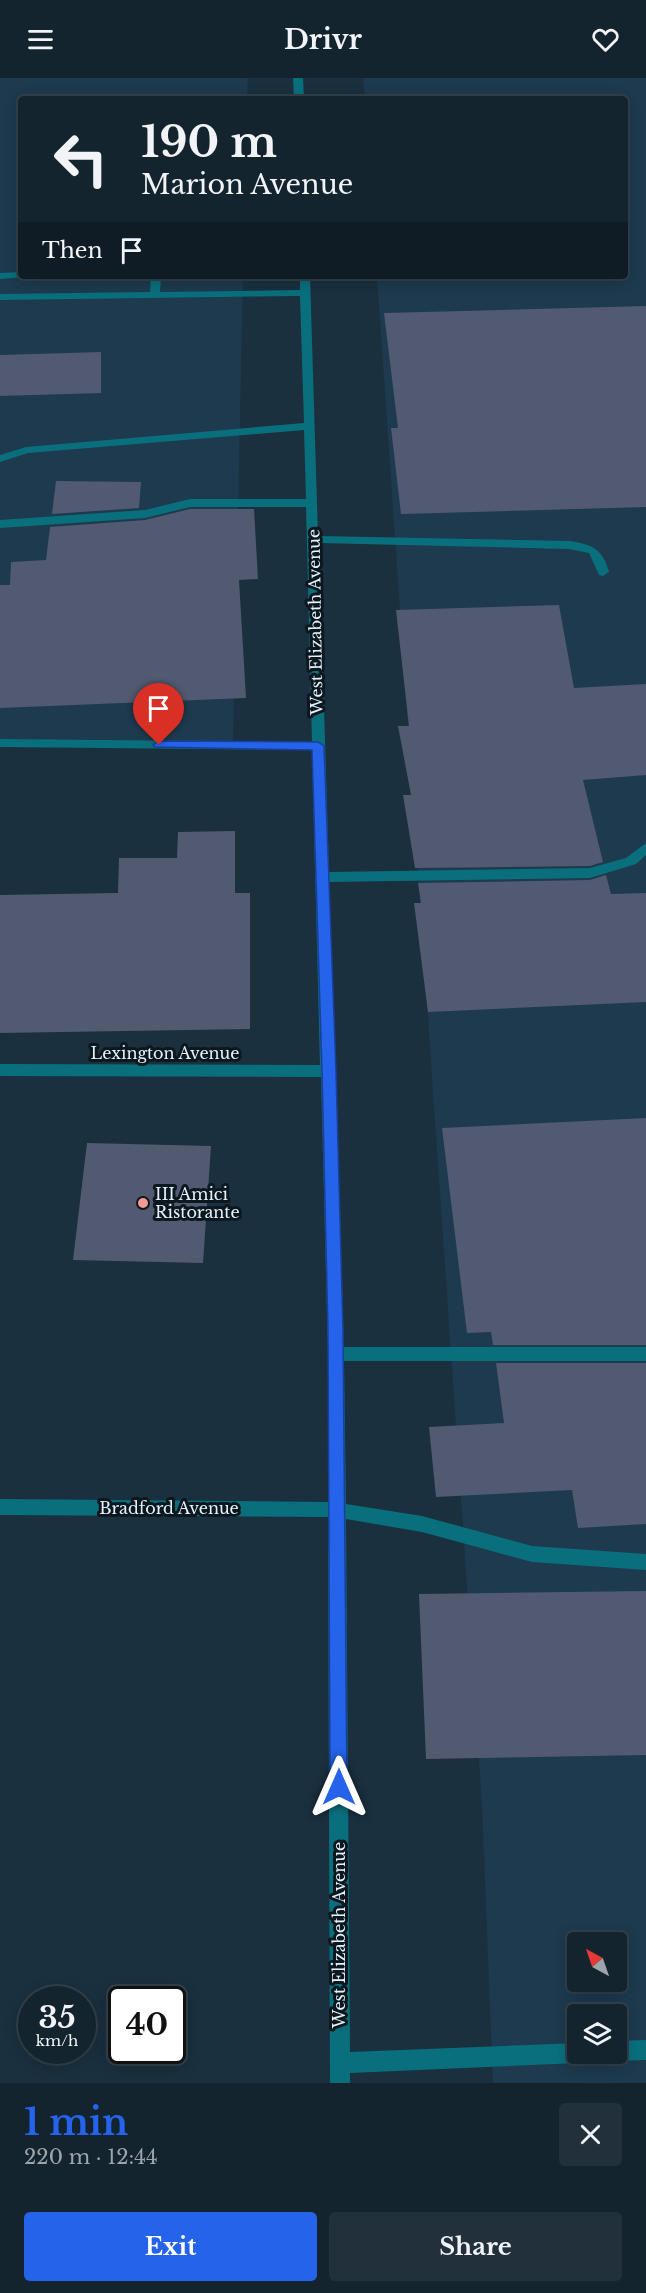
<!DOCTYPE html>
<meta charset="utf-8">
<style>
body{margin:0;font-family:"Libre Baskerville",serif;background:#21303b;color:#f1f3f6;height:100vh;display:flex;flex-direction:column;font-size:22px;white-space:nowrap}
*{box-sizing:border-box;margin:0}
p{font-size:20px;color:#9da4aa}
.icon{flex:none;width:33px;height:33px;fill:none;stroke:currentColor;stroke-width:2;stroke-linecap:round;stroke-linejoin:round}
.map{position:relative;height:2005px;overflow:hidden}
.panel{display:flex;flex-direction:column;background:#14242f;flex:1}
.panel>*{flex:none}
.hud{position:absolute;left:18px;top:18px;width:610px;height:183px;border-radius:6px;box-shadow:0 3px 15px #0003,0 0 0 2px #33414b;background:#14242f;color:#f1f3f6;overflow:hidden}
.needle{width:39px;rotate:320deg}
.fabs{position:absolute;left:567px;top:1854px;display:grid;gap:12px}
.fabs a{display:grid;place-items:center;width:60px;height:60px;border-radius:6px;background:#14242f;box-shadow:0 3px 15px #0003,0 0 0 2px #33414b;font-size:30px}
.speed{position:absolute;left:18px;top:1908px;display:flex;gap:12px;font-size:30px;font-weight:700;text-align:center}
.speed>*{display:grid;place-content:center;width:78px;height:78px;border-radius:50%;background:#14242f;box-shadow:0 3px 15px #0003,0 0 0 2px #33414b;line-height:1}
.speed small{font-size:15px;font-weight:400}
.speed .limit{border:3px solid #111;border-radius:9px;background:#fff;color:#111}
.pin{position:absolute;display:grid;place-items:center;width:51px;height:51px;color:#fff;margin:-62px -26px;border-radius:50% 50% 50% 0;rotate:-45deg;box-shadow:0 0 6px #0007}
.pin .icon{rotate:45deg}
.me{position:absolute;width:66px;margin:-33px;rotate:0deg;stroke-linejoin:round;filter:drop-shadow(0 0 4px #0008)}
.turn{display:flex;align-items:center;gap:21px;height:126px;padding:0 24px;font-size:27px}
.turn .icon{width:78px;height:78px;stroke-width:2.5}
.turn b{display:block;font-size:42px;line-height:51px}
.then{display:flex;align-items:center;height:57px;padding:0 24px;background:#0003;gap:12px;font-size:22px}
.round{display:grid;place-items:center;flex:none;width:63px;height:63px;border-radius:6px;background:#21303b}
.headline{display:flex;align-items:center;justify-content:space-between;height:102px;padding:0 24px}
h1{font-size:36px;font-weight:700;line-height:45px;color:#2563eb}
.cta{display:flex;gap:12px;margin-top:auto;padding:12px 24px}
.cta a{flex:1;height:69px;border-radius:6px;background:#2563eb;color:#fff;font-size:24px;font-weight:700;line-height:69px;text-align:center}
.cta a+a{background:#21303b;color:#f1f3f6}
header{display:flex;justify-content:space-between;align-items:center;height:78px;padding:0 24px;background:#14242f;font-size:27px;font-weight:700}
.map>svg:first-child{display:block}
.built{fill:#1d3a4e;fill-rule:evenodd}
.building{fill:#515a71}
.lines{fill:none;stroke-linecap:round;stroke-linejoin:round}
.minor{fill:#0a6f7d;fill-rule:evenodd}
.route{fill:#2563eb;stroke:#184099;stroke-width:1.5}
.poi-dot{fill:#f59c92;stroke:#0d171e;stroke-width:2}
.labels{text-anchor:middle;stroke-width:6;stroke-linejoin:round;paint-order:stroke}
.street-label{font-size:16px;fill:#e5f2fc;stroke:#0d171e}
.poi-label{font-size:16px;fill:#e5f2fc;stroke:#0d171e;text-anchor:start}
</style>
<header><svg class="icon" aria-label="menu" viewBox="0 0 24 24"><path d="M4 6h16M4 12h16M4 18h16"/></svg>Drivr<svg class="icon" aria-label="heart" viewBox="0 0 24 24"><path d="M12 20l-8-8c-3-5 5-10 8-4 3-6 11-1 8 4z"/></svg></header>
<div class="map">
<svg width="646" height="2005" viewBox="0 0 646 2005">
<rect width="100%" height="100%" fill="#1a303f"/>
<g class="built">
<polygon points="0,0 248,0 247,21 21,21 21,198 243,198 233,667 0,662"/>
<path d="M363,0H646V2005H493L482,1727L377,198H626V21H365ZM578,1864H616V1904H578ZM578,1936H616V1976H578Z"/>
</g>
<g class="building">
<polygon points="646,228 646,429 401,436 391,350 398,350 384,235"/>
<polygon points="101,274 101,315 0,318 0,277"/>
<polygon points="56,403 141,404 139,430 52,436"/>
<polygon points="190,431 254,431 258,501 239,502 246,620 0,630 0,507 10,507 11,484 46,482 50,449 145,442"/>
<polygon points="559,527 574,610 646,606 646,697 583,702 603,784 590,788 415,790 403,717 411,717 398,648 409,648 396,532"/>
<polygon points="235,753 235,815 250,815 250,951 0,955 0,817 118,815 119,780 177,780 178,754"/>
<polygon points="606,797 611,816 646,815 646,924 428,934 414,825 421,825 418,805 590,802"/>
<polygon points="646,1040 646,1267 493,1267 491,1254 467,1255 442,1050"/>
<polygon points="87,1065 211,1068 203,1185 73,1182"/>
<polygon points="496,1285 646,1285 646,1446 578,1450 572,1412 436,1419 429,1349 504,1345"/>
<polygon points="646,1513 646,1677 426,1681 419,1516"/>
</g>
<g class="lines">
<g class="minor">
<polygon points="293,0 303,0 304,21 294,21"/>
<polygon points="21,194 21,198 25,199 0,201 0,195"/>
<path d="M151,198H161L160,214L300,212V198H310L318,458L569,463C592,466 603,471 609,494L603,498L599,497L589,475L569,471L319,465L329,794L590,790L626,780L646,765V777L636,786L590,800L329,804L344,1269H646V1283H344L346,1426L422,1438L532,1468L646,1476V1492L532,1484L422,1454L346,1441L350,1974L578,1965V1976H588L585,1982L578,1985L350,1995V2005H330L328,1439L0,1437V1421L328,1424V1276L321,999L0,998V986L320,987L312,672L0,669V661L312,664L306,429H190L145,440L0,450V442L145,432L190,421H306L304,352L28,375L0,384V377L26,369L304,345L300,218L0,222V216L150,214Z"/>
<polygon points="646,1962 646,1982 616,1983 609,1980 607,1976 616,1976 616,1963"/>
</g>
</g>
<polygon class="route" points="159,663 318,664 324,668 336,993 343,1253 347,1709 345,1714 339,1717 333,1714 330,1709 328,1253 322,993 312,672 155,669 153,667"/>
<circle class="poi-dot" cx="143" cy="1125" r="6"/>
<g class="labels">
<g class="street-label">
<text transform="translate(315 544) rotate(-91)" y="6">West Elizabeth Avenue</text>
<text x="165" y="981">Lexington Avenue</text>
<text x="169" y="1436">Bradford Avenue</text>
<text transform="translate(339 1857) rotate(-90)" y="6">West Elizabeth Avenue</text>
</g>
<g class="poi-label">
<text x="155" y="1122">III Amici<tspan x="155" dy="18">Ristorante</tspan></text>
</g>
</g>
</svg>
<div class="fabs">
<a><svg class="needle" viewBox="-14 -14 28 28"><path d="M0-13l5 13h-10z" fill="#e53935"/><path d="M0 13l5-13h-10z" fill="#9da4aa"/></svg></a>
<a><svg class="icon" aria-label="layers" viewBox="0 0 24 24"><path d="M12 4l9 5-9 5-9-5zM3 14l9 5 9-5"/></svg></a>
</div>
<div class="speed"><div>35<small>km/h</small></div><div class="limit">40</div></div>
<div class="pin" style="left:159px;top:667px;background:#d93025"><svg class="icon" aria-label="arrive" viewBox="0 0 24 24"><path d="M6 21V4h12l-3 4 3 4H6"/></svg></div>
<svg class="me" style="left:339px;top:1709px" viewBox="-20 -20 40 40"><path d="M0-17L14 15 0 8-14 15z" fill="#2563eb" stroke="#fff" stroke-width="4"/></svg>
<div class="hud">
<div class="turn"><svg class="icon" aria-label="left" viewBox="0 0 24 24"><path d="M17 20v-9H6M10 6l-5 5 5 5"/></svg><div><b>190 m</b>Marion Avenue</div></div>
<div class="then">Then<svg class="icon" aria-label="arrive" viewBox="0 0 24 24"><path d="M6 21V4h12l-3 4 3 4H6"/></svg></div>
</div>
</div>
<section class="panel">
<div class="headline"><div><h1>1 min</h1><p>220 m · 12:44</p></div><a class="round"><svg class="icon" aria-label="close" viewBox="0 0 24 24"><path d="M6 6l12 12M18 6L6 18"/></svg></a></div>
<div class="cta"><a>Exit</a><a>Share</a></div>
</section>
